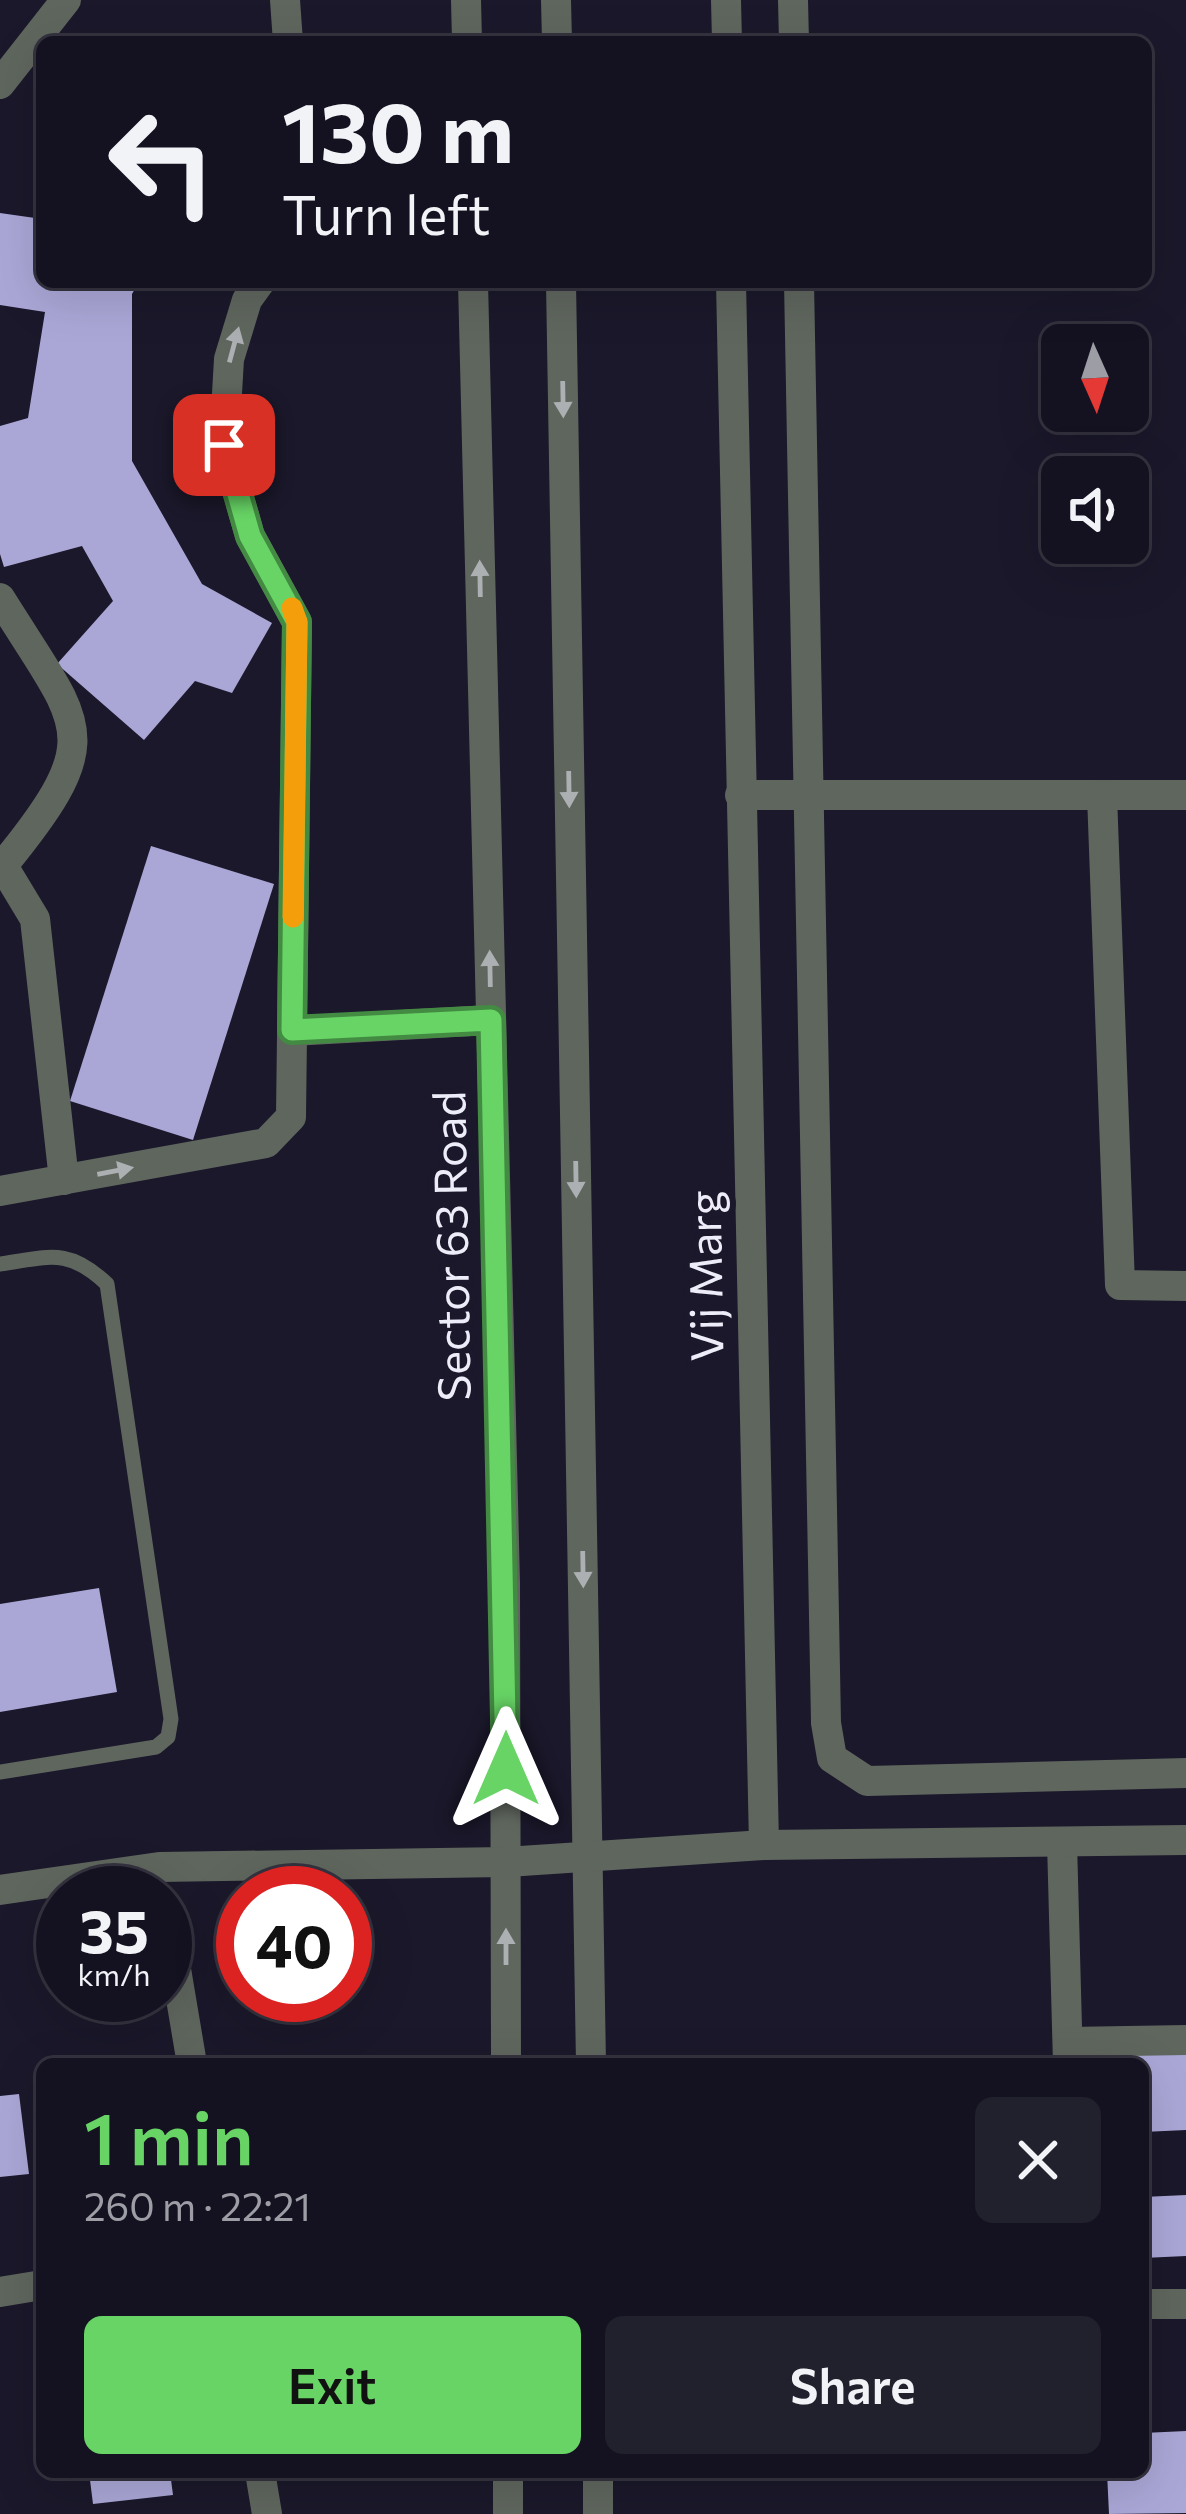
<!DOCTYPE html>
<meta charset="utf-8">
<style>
body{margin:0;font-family:Commissioner,sans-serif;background:#21202d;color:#f1f3f6;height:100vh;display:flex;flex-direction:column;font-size:45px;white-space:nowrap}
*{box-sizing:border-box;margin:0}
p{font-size:39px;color:#9d9ea5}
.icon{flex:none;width:66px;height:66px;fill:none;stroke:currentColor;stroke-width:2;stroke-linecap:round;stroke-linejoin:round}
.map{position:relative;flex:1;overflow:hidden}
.sheet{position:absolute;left:36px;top:2058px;width:1113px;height:420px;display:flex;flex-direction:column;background:#141220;border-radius:18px;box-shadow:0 12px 48px #0002,0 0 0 3px #33323e}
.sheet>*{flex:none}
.guide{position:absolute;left:36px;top:36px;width:1116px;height:252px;border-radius:18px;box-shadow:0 12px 48px #0002,0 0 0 3px #33323e;background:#141220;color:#f1f3f6;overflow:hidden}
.needle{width:78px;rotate:177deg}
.buttons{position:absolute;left:1041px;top:324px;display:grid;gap:24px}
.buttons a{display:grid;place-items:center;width:108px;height:108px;border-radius:18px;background:#141220;box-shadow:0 12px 48px #0002,0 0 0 3px #33323e;font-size:60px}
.speed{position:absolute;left:36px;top:1866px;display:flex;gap:24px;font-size:60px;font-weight:700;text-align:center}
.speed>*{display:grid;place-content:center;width:156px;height:156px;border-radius:50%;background:#141220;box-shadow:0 12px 48px #0002,0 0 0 3px #33323e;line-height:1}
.speed small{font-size:30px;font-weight:400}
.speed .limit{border:18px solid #d22;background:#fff;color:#111}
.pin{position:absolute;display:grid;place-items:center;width:102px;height:102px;color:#fff;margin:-51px;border-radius:24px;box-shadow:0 6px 18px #0006}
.me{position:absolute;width:132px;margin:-66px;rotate:0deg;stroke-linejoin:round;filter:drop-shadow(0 0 9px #0008)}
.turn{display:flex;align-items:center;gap:42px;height:252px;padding:0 48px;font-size:54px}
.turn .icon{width:156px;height:156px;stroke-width:2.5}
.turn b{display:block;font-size:84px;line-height:102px}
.round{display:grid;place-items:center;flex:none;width:126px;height:126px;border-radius:18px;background:#21202d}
.overview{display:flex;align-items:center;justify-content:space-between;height:204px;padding:0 48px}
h1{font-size:72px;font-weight:600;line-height:90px;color:#67d465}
.button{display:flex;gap:24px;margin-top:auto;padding:24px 48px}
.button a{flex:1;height:138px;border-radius:18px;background:#67d465;color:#111;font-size:48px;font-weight:600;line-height:138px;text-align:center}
.button a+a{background:#21202d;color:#f1f3f6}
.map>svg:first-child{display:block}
.building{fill:#aaa6d6}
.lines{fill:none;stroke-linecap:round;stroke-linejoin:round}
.service{stroke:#5f665e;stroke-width:15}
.minor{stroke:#5f665e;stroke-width:30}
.tertiary{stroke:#5f665e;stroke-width:30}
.oneway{fill:#adb0b3}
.route-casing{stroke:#438a42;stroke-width:30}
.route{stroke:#67d465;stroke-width:21}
.slow{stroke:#f59e0b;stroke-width:21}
.labels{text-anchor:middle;stroke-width:12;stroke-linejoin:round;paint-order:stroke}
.street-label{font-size:45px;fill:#edecf9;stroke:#1a182a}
</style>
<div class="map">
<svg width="1186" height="2514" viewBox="0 0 1186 2514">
<rect width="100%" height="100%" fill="#1a182a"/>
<g class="building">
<polygon points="0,213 42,219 42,282 139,282 132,294 132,461 202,584 272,623 232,693 195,681 144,740 57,664 113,601 82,546 4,567 0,554 0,426 28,418 45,312 0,305"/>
<polygon points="151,846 274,884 193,1140 70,1101"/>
<polygon points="99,1588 117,1692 0,1712 0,1604"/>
<polygon points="1186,2051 1186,2130 1143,2132 1143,2064 1089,2064 1088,2056"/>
<polygon points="19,2094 29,2174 0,2177 0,2096"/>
<polygon points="1186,2195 1186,2256 1143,2258 1143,2197"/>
<polygon points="1186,2431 1186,2513 1109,2514 1107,2472 1143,2472 1143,2433"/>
<polygon points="89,2472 170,2472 173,2495 93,2504"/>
</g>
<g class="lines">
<path class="service" d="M0,1264C49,1257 68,1247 107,1284L171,1719L168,1737L156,1747L0,1772"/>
<g class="minor">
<polyline points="285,0 288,42"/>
<polyline points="726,0 727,42"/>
<polyline points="793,0 794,42"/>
<polyline points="0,84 66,0"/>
<polyline points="731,282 764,1845"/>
<polyline points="799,282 826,1723 832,1758 867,1781 1186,1773"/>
<path d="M0,598C80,727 110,734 5,863"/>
<polyline points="740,795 1186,795"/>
<polyline points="1102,795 1120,1285 1186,1286"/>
<polyline points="0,861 35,919 64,1180"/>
<polyline points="292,1031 491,1020"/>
<polyline points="0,1191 266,1143 291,1117 297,622 250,536 224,445 229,359 247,300 260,282"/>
<polyline points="1062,1842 1068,2064"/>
<polyline points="165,1904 192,2064"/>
<polyline points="1068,2042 1186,2040"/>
<polyline points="0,2292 42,2285"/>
<polyline points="1143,2304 1186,2304"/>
<polyline points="260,2472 267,2514"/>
</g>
<g class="tertiary">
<polyline points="466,0 467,42"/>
<polyline points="556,0 557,42"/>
<polyline points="473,282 505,1583 506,2064"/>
<polyline points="561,282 591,2064"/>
<polyline points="0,1890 159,1867 506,1862 764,1845 1186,1840"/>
<polyline points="508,2472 508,2514"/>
<polyline points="598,2472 598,2514"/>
</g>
</g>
<defs><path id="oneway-solid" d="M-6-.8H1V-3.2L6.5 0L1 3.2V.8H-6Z" transform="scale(3)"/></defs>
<g class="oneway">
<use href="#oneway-solid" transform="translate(234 345) rotate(-75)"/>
<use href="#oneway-solid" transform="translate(563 399) rotate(89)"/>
<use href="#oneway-solid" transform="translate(480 579) rotate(-91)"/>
<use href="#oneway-solid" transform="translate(569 789) rotate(89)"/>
<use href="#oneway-solid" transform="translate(490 969) rotate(-91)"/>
<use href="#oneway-solid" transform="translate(115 1171) rotate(-11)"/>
<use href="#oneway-solid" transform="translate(576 1179) rotate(89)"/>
<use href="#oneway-solid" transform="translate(583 1569) rotate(89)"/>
<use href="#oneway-solid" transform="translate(506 1947) rotate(-90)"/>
</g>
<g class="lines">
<defs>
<polyline id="route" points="224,445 250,536 297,622 292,1030 491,1020 506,1769"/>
</defs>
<use href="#route" class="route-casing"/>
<use href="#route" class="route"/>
<polyline class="slow" points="292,608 297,622 293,917"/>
</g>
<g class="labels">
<g class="street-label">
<text transform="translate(452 1246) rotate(-91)" y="16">Sector 63 Road</text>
<text transform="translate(706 1276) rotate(-91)" y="16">Vij Marg</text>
</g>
</g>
</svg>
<div class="buttons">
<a><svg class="needle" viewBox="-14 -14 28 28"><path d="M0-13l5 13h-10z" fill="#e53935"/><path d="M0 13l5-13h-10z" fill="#9d9ea5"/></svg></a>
<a><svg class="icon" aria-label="sound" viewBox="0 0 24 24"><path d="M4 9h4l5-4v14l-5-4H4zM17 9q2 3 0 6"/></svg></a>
</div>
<div class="speed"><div>35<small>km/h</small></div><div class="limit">40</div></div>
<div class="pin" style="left:224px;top:445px;background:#d93025"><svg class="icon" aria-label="arrive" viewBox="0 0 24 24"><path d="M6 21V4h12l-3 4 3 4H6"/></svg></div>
<svg class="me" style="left:506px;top:1769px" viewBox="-20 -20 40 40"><path d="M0-17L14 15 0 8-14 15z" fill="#67d465" stroke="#fff" stroke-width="4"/></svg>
<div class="guide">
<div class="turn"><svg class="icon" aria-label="left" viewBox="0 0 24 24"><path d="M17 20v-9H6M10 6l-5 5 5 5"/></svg><div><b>130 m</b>Turn left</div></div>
</div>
<section class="sheet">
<div class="overview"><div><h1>1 min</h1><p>260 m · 22:21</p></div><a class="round"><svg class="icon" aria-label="close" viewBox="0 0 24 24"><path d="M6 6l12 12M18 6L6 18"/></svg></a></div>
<div class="button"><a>Exit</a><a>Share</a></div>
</section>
</div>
